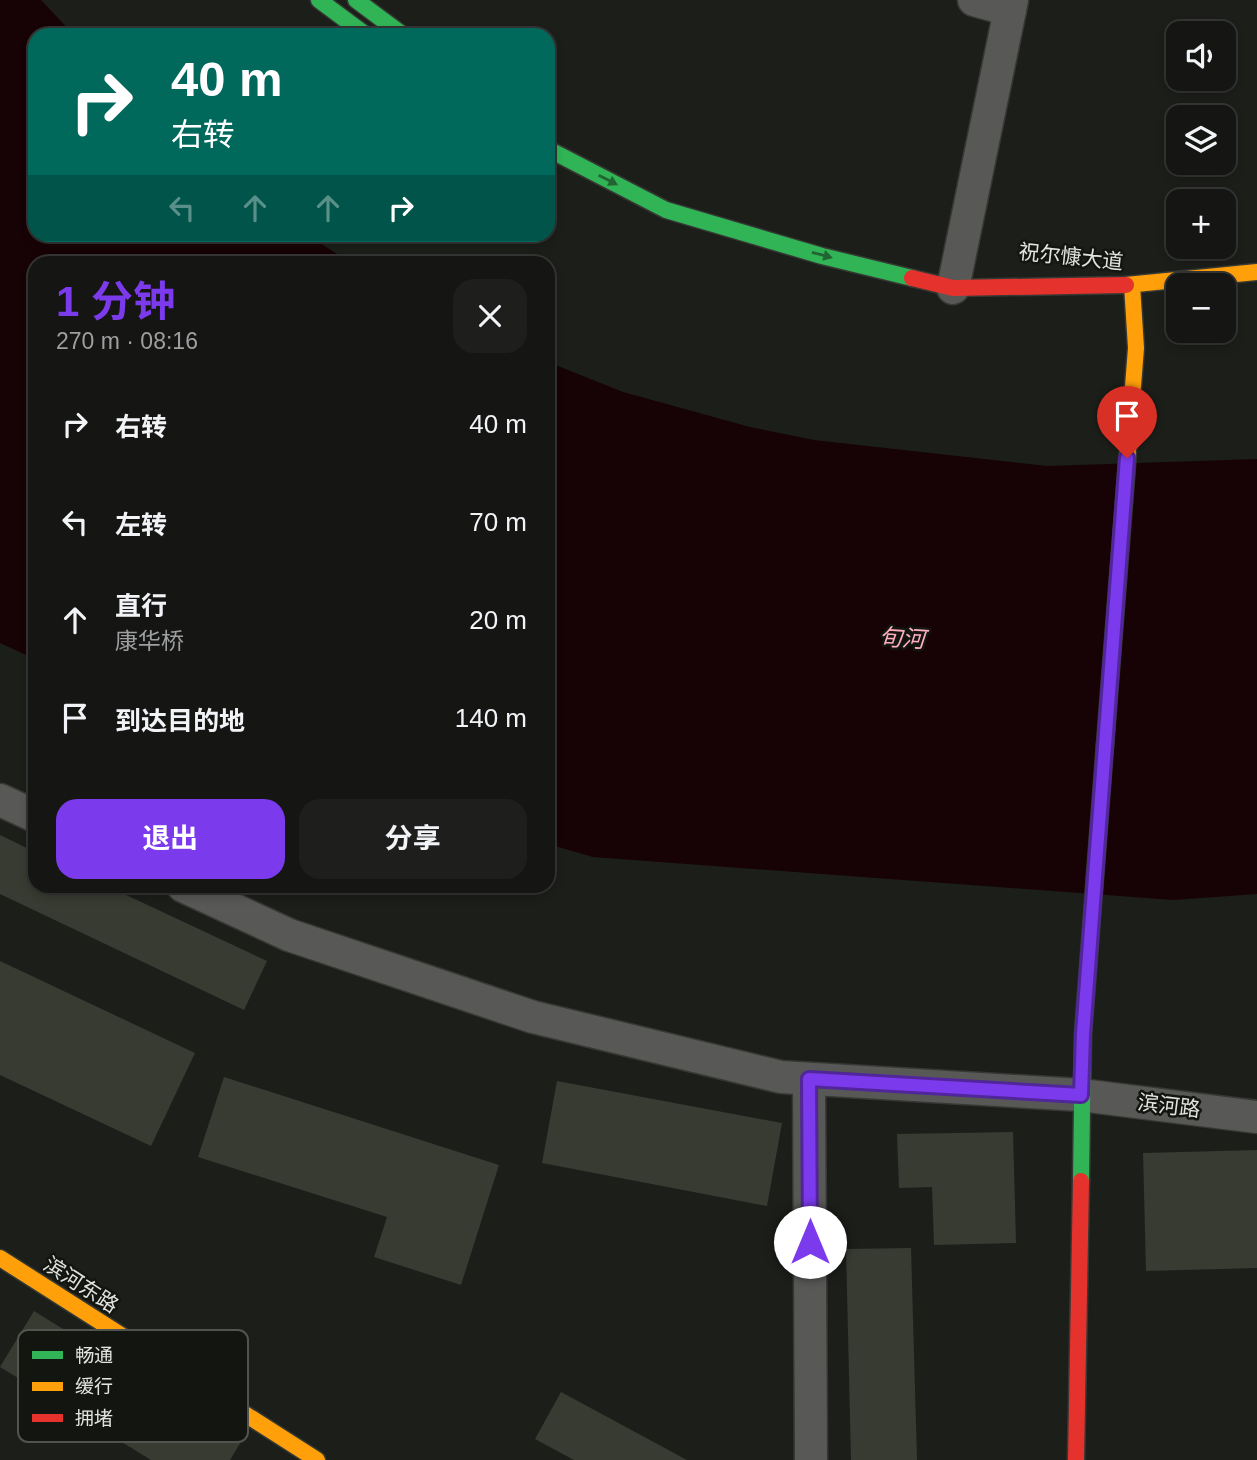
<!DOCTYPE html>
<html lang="zh">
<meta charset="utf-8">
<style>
body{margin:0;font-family:Helvetica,"Noto Sans SC",sans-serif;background:#1e1f1d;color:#f1f3f6;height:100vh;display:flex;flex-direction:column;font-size:26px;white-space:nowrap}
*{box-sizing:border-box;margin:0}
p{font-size:23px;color:#9d9fa0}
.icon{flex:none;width:38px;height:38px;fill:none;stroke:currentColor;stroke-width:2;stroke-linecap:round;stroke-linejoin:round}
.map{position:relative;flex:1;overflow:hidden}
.drawer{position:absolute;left:28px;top:256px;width:527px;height:637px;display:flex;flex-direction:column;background:#151614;border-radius:21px;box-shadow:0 4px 10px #0003,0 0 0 2px #343534}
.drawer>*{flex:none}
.banner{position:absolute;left:28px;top:28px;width:527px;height:214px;border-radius:21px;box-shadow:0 4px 10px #0003,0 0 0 2px #343534;background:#00695c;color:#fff;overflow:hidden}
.fabs{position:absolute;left:1166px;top:21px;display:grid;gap:14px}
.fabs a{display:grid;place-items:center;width:70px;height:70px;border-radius:14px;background:#151614;box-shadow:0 4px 10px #0003,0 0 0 2px #343534;font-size:35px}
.pin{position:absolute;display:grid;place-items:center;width:60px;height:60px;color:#fff;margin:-72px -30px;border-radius:50% 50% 50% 0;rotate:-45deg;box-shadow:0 0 7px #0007}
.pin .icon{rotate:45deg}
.me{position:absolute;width:77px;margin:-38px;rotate:0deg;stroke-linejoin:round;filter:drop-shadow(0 0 5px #0008)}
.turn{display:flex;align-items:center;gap:24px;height:147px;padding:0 28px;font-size:32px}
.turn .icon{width:91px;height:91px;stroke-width:2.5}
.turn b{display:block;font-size:49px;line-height:60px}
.lanes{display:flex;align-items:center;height:66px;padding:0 28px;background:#0003;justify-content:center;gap:35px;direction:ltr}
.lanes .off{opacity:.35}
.round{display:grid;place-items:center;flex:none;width:74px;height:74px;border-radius:21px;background:#1e1f1d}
.head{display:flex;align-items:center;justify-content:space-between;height:119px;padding:0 28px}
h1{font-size:42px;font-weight:700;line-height:52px;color:#7c3aed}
.action{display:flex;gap:14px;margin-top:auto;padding:14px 28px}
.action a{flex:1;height:80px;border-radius:21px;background:#7c3aed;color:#fff;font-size:28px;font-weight:700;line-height:80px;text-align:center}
.action a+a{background:#1e1f1d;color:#f1f3f6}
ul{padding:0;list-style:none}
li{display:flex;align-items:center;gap:21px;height:98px;padding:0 28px}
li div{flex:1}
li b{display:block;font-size:26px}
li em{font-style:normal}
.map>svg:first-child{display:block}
.water{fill:#170305}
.building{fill:#373b31}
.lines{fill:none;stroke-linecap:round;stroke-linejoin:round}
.street-casing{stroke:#363834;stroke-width:35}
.fast-casing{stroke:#363834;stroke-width:19}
.slow-casing{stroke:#363834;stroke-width:19}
.jam-casing{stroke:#363834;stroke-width:19}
.street{stroke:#585956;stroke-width:32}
.fast{stroke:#30b455;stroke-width:16}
.slow{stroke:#ff9f0a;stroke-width:16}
.jam{stroke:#e5322d;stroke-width:16}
.oneway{fill:#226532}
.route-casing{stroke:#51269a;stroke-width:18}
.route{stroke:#7c3aed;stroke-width:12}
.labels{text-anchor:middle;stroke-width:5;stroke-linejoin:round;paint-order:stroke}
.street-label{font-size:21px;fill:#e1e4df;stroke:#131610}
.water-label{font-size:23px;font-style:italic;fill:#ffaebe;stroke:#131610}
.key{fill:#131610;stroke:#51544e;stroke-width:2}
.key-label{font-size:19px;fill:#e1e4df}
</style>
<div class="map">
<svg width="1257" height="1460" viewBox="0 0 1257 1460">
<rect width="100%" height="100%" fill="#1c1e1a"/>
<g class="water">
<polygon points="0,0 41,0 74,35 35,35 35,234 307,235 350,262 35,262 35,659 0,643"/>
<polygon points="548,362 623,392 750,427 814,440 1047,466 1257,459 1257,894 1173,900 593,857 548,844"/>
</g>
<g class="building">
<polygon points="0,835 35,852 35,886 107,886 267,961 244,1010 0,894"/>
<polygon points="0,961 195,1053 151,1146 0,1075"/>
<polygon points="224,1077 499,1165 461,1285 374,1257 387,1217 198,1157"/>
<polygon points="557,1081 782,1123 767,1206 542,1163"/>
<polygon points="1013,1132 1016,1243 934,1245 932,1187 899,1188 897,1134"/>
<polygon points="1257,1150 1257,1268 1146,1271 1143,1153"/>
<polygon points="911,1248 917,1460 851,1460 846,1249"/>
<polygon points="34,1311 242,1440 230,1460 151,1460 0,1367"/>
<polygon points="561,1392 687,1460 574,1460 535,1439"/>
</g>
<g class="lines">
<defs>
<g id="street">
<polyline points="974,0 1010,10"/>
<polyline points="953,288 1012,0"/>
<polyline points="0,800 35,816"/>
<polyline points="183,886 289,935 533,1017 781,1077 1081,1095 1257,1117"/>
<polyline points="809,1079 811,1460"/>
</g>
<g id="fast">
<polyline points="319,0 366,35"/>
<polyline points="356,0 403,35"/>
<polyline points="548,149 666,210 822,256 912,278"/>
<polyline points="1081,1181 1083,1034 1105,745"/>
</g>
<g id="slow">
<polyline points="1126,285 1257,272"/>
<polyline points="1105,745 1136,348 1132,285"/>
<polyline points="0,1258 317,1460"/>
</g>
<g id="jam">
<polyline points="912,278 953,288 1126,285"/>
<polyline points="1076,1460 1081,1181"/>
</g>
</defs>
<use href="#street" class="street-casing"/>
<use href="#fast" class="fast-casing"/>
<use href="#slow" class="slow-casing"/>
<use href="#jam" class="jam-casing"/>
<use href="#street" class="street"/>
<use href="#fast" class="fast"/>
<use href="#slow" class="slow"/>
<use href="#jam" class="jam"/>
</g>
<defs><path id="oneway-solid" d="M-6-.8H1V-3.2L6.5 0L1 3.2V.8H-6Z" transform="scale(1.75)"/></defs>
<g class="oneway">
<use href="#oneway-solid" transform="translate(608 180) rotate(27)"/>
<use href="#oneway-solid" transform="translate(822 255) rotate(15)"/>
</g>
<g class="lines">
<defs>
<polyline id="route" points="810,1242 809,1079 1081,1095 1083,1034 1127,458"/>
</defs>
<use href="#route" class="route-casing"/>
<use href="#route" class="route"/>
</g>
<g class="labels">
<g class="street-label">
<text transform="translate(1071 257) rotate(6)" y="7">祝尔慷大道</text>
<text transform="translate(1169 1106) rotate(7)" y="7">滨河路</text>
<text transform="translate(81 1285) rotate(33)" y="7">滨河东路</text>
</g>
<g class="water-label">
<text transform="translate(902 638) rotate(4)" y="8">旬河</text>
</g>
</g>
<rect x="18" y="1330" width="230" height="112" rx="10" class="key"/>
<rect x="32" y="1351" width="31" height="8" fill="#30b455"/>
<rect x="32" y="1382" width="31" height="9" fill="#ff9f0a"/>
<rect x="32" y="1414" width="31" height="8" fill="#e5322d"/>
<g class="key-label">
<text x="75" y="1362">畅通</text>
<text x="75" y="1393">缓行</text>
<text x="75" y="1425">拥堵</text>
</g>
</svg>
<div class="fabs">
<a><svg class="icon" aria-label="sound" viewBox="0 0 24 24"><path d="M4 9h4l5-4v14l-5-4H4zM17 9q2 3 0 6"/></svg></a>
<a><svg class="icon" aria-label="layers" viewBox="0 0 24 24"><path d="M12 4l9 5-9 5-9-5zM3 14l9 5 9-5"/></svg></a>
<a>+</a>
<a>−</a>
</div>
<div class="pin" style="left:1127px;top:458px;background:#d93025"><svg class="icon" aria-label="arrive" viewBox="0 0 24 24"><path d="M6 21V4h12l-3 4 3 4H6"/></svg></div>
<svg class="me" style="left:810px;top:1242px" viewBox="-20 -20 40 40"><circle r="19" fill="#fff"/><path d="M0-13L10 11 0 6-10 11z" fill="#7c3aed"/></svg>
<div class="banner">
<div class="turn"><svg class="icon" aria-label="right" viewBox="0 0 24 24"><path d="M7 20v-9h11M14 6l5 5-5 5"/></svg><div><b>40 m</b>右转</div></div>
<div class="lanes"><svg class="icon off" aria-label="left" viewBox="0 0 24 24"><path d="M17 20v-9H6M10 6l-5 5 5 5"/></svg><svg class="icon off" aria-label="ahead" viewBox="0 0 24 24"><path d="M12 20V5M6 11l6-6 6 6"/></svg><svg class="icon off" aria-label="ahead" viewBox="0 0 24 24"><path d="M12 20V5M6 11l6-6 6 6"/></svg><svg class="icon" aria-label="right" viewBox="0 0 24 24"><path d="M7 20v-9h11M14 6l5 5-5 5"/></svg></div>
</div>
<section class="drawer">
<div class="head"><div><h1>1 分钟</h1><p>270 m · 08:16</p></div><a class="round"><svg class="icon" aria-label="close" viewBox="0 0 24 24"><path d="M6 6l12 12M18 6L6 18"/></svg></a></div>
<ul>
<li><svg class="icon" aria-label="right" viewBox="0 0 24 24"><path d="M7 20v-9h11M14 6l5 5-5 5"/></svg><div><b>右转</b></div><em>40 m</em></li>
<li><svg class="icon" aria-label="left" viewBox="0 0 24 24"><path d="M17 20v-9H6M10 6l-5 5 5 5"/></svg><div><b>左转</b></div><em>70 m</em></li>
<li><svg class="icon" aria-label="ahead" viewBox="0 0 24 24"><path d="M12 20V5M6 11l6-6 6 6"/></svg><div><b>直行</b><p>康华桥</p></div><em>20 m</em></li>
<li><svg class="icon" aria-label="arrive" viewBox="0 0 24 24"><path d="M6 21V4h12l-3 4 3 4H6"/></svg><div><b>到达目的地</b></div><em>140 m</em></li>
</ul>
<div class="action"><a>退出</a><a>分享</a></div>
</section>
</div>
